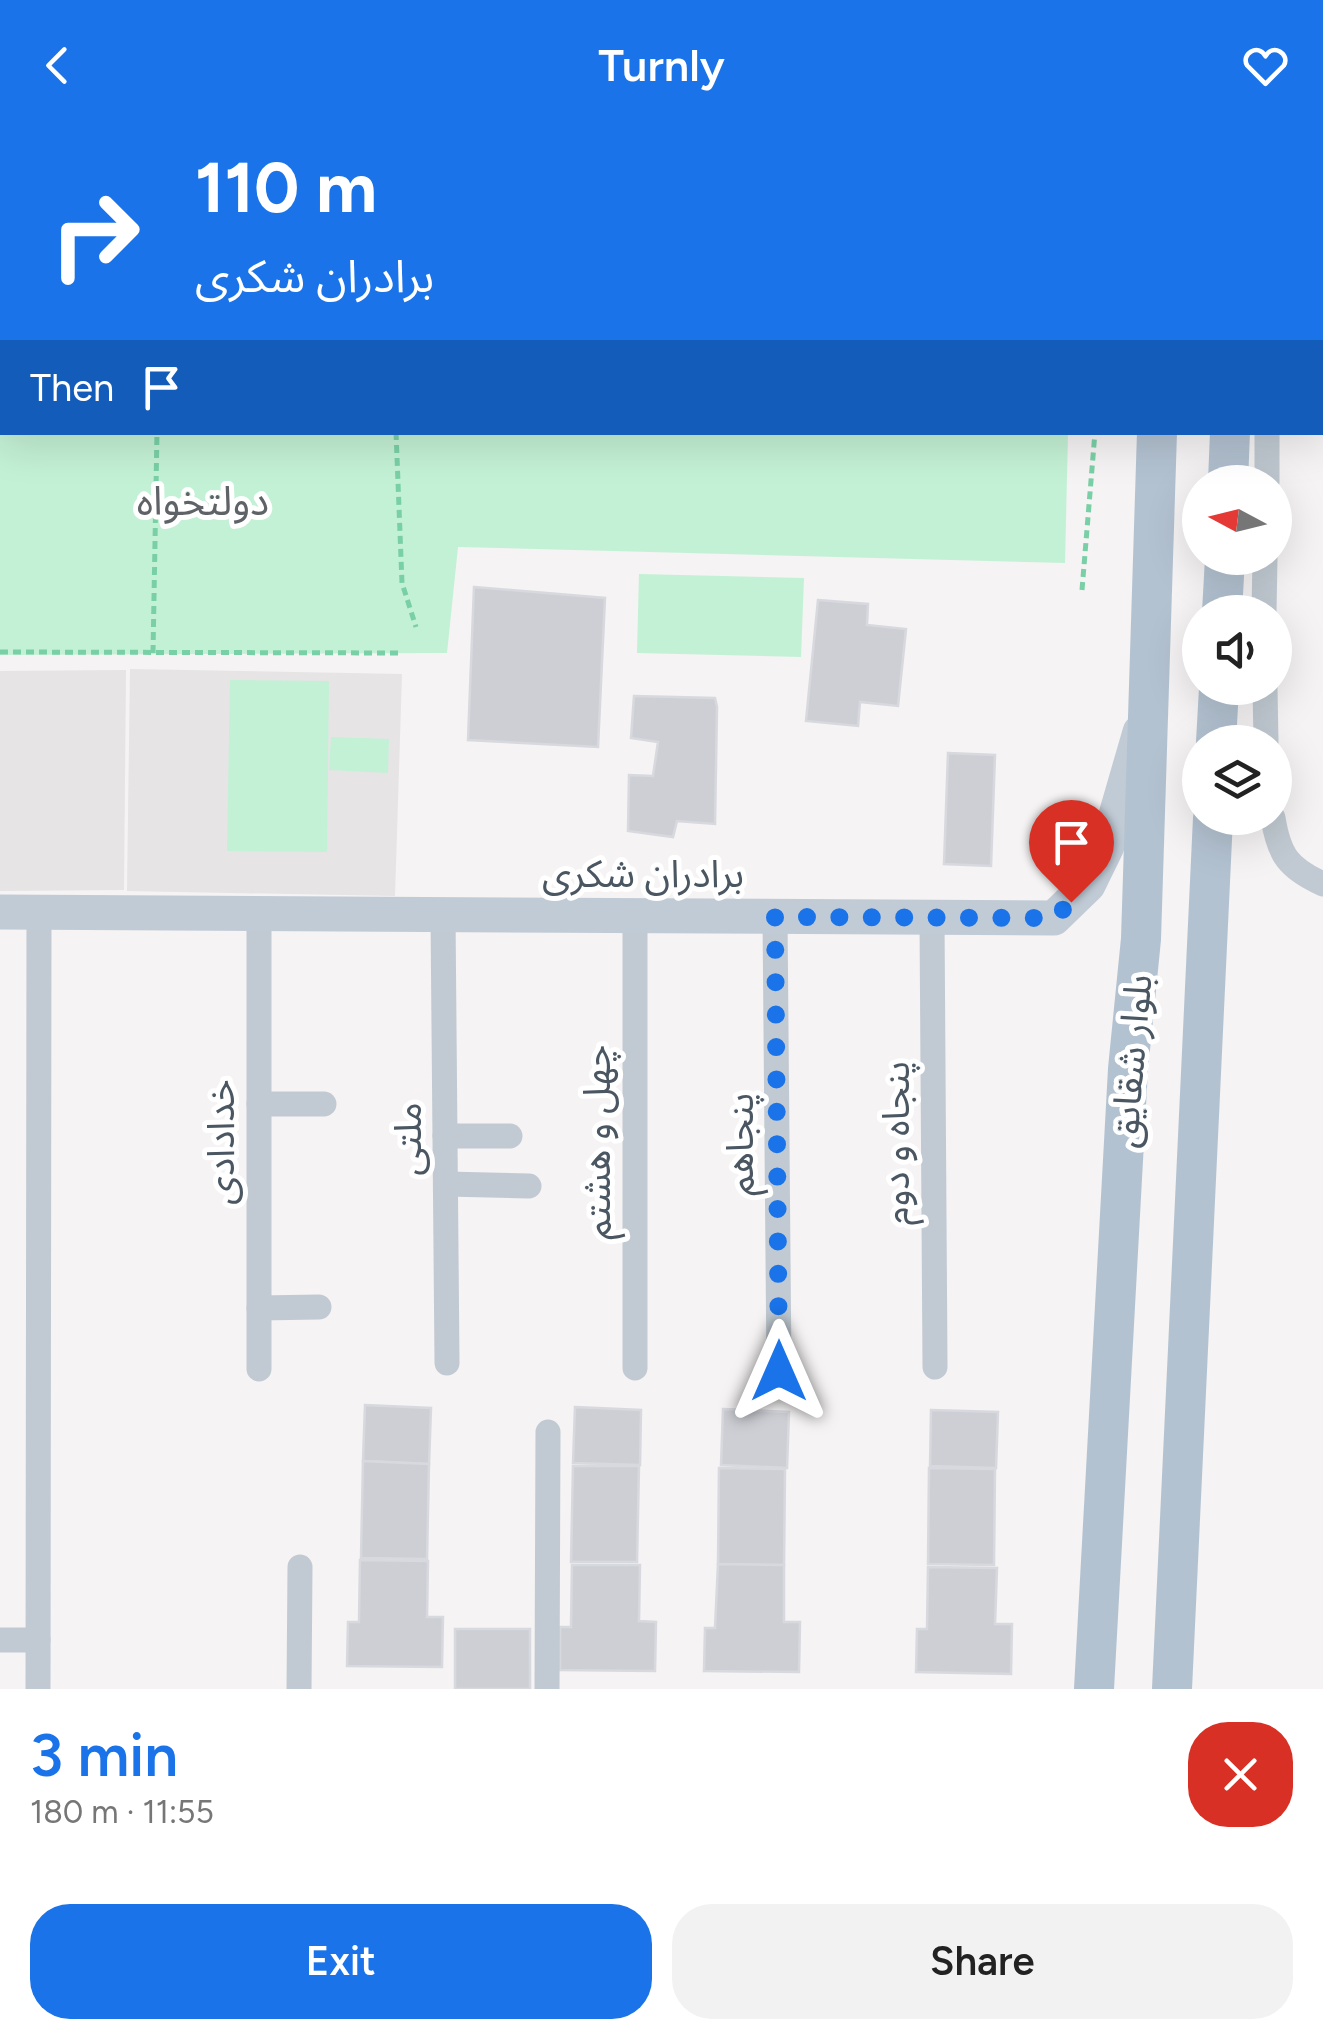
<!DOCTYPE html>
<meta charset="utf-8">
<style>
body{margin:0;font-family:Figtree,"Noto Sans Arabic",sans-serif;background:#f2f2f2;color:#222;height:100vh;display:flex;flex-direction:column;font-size:38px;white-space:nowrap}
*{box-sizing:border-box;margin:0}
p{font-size:32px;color:#767676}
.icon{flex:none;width:55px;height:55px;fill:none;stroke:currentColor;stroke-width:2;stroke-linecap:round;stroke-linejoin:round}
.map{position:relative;height:1559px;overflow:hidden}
.drawer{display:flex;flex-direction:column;background:#fff;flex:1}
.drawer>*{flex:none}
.banner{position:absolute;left:0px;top:0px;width:1325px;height:305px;box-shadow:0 10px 40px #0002;background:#1a73e8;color:#fff;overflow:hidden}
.needle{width:65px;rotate:277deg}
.controls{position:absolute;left:1182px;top:335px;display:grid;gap:20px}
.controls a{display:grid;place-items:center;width:110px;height:110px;border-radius:50%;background:#fff;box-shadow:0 10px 40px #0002;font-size:50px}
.pin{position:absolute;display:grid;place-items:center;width:85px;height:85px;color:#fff;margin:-102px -42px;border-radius:50% 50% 50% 0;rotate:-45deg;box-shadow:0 0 10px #0007}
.pin .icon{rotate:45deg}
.me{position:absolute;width:110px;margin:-55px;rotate:0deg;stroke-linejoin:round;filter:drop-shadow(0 0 8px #0008)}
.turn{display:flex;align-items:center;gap:35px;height:210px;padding:0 30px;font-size:45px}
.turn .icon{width:130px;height:130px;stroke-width:2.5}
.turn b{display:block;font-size:70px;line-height:85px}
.then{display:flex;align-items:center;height:95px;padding:0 30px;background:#0003;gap:20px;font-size:38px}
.round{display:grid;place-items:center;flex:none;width:105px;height:105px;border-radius:40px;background:#f2f2f2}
.headline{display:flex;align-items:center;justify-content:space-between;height:170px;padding:0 30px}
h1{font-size:60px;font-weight:600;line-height:75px;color:#1a73e8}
.button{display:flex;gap:20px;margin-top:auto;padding:20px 30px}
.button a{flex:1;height:115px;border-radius:40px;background:#1a73e8;color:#fff;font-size:40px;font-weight:600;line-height:115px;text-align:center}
.button a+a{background:#f2f2f2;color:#222}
header{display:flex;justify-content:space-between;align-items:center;height:130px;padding:0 30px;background:#1a73e8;color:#fff;font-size:45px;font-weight:600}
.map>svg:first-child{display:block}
.education{fill:#e6e4e5}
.green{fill:#c3f1d5}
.building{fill:#cdcfd5;stroke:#d7d9de;stroke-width:2.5}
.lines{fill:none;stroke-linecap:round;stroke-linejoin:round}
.path{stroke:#7ad0a6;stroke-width:5;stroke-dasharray:8 5;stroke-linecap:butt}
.street{stroke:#c1cad2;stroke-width:25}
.secondary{stroke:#c1cbd6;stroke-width:35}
.primary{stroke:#b3c2d1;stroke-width:40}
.route{stroke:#1a73e8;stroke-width:18;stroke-dasharray:0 32.4}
.labels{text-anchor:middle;stroke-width:10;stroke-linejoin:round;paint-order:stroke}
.street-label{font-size:38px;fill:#4a5661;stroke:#fff}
.neighbourhood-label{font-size:40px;fill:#5f6368;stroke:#fff}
</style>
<header><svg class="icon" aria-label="back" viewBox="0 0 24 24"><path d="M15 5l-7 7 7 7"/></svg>Turnly<svg class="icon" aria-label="heart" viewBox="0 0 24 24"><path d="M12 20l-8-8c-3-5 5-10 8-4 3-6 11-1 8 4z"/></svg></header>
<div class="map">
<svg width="1323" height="1559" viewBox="0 0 1323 1559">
<rect width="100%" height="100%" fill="#f5f3f3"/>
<g class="education">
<polygon points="130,539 402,544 395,766 127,761"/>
<polygon points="126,540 124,760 0,761 0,541"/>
</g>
<g class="green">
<polygon points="0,0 1076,0 2,2 2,302 1068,303 1065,433 458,417 447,523 0,525"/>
<polygon points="639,444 804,448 801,527 637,523"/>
<polygon points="230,550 329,551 327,722 227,721"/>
<polygon points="331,607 389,609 388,643 329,640"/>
</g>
<g class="building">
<polygon points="474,457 605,468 598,617 468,610"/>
<polygon points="818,470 868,474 867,495 906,499 898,576 860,572 858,596 806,591"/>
<polygon points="634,566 715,568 717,577 715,694 677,691 673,707 628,701 629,645 653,646 658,612 631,608"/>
<polygon points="948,623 995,625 991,736 944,734"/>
<polygon points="365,1275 431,1278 429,1334 363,1331"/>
<polygon points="575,1277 641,1280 640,1335 573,1333"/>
<polygon points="723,1279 789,1282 787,1338 721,1335"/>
<polygon points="931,1280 998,1282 996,1338 930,1336"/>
<polygon points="363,1331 429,1334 427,1429 361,1428"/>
<polygon points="573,1336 639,1336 637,1432 571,1432"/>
<polygon points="719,1338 785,1339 784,1435 718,1434"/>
<polygon points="929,1338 995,1339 994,1435 928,1434"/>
<polygon points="360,1430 428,1431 427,1487 443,1487 442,1537 347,1536 348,1492 359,1492"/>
<polygon points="718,1434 784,1435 784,1492 800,1492 799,1542 704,1541 705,1498 715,1498"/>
<polygon points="572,1435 640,1435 639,1491 656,1492 655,1541 560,1540 560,1497 571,1497"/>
<polygon points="928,1437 997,1438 995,1494 1012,1494 1011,1544 916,1542 917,1499 927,1499"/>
<rect x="455" y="1499" width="75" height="60"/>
</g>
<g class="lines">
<g class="path">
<polyline points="703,0 703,2"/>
<polyline points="1113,0 1113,2"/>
<polyline points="412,2 412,0"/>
<polyline points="651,2 654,0"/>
<polyline points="0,242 2,242"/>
<polyline points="396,302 402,453 416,497"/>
<polyline points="1082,460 1095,302"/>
<polyline points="0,522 402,523"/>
<polyline points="153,523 157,302"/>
</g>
<g class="street">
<polyline points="1276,2 1276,0"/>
<polyline points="1267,352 1267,302"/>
<polyline points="1264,482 1265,428"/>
<polyline points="1265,558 1266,612"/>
<path d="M1273,688C1279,725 1288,738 1323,754"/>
<polyline points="443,785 447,1233"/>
<polyline points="775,787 779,1241"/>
<polyline points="932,788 935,1237"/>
<polyline points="259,974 324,974"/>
<polyline points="445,1006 510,1006"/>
<polyline points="446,1054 529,1056"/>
<polyline points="259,1178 319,1177"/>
<polyline points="635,1238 635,786"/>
<polyline points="259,1239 259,784"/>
<polyline points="0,1510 38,1510"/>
<polyline points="38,1559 39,782"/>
<polyline points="299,1559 300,1437"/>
<polyline points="547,1559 548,1302"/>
</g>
<polyline class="secondary" points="0,782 1054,788 1088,755 1107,716 1140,602"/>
<g class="primary">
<polyline points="1167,2 1167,0"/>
<polyline points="1245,2 1245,0"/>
<polyline points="1228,352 1230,302"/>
<polyline points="1222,482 1225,428"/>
<polyline points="1216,612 1219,558"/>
<polyline points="1094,1559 1128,939 1141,809 1157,302"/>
<polyline points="1172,1559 1213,688"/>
</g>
</g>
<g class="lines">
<polyline class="route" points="779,1241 775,787 1054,788 1071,772"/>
</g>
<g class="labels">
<g class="street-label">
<text x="643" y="757">برادران شکری</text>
<text transform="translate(1131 931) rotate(-85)" y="13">بلوار شقایق</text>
<text transform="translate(408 1009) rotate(-90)" y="13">ملتی</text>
<text transform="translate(221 1012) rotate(-90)" y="13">خدادادی</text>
<text transform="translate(597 1012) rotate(-90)" y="13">چهل و هشتم</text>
<text transform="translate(896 1013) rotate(-90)" y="13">پنجاه و دوم</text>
<text transform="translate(740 1014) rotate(-90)" y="13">پنجاهم</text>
</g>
<g class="neighbourhood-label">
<text x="203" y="385">دولتخواه</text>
</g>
</g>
</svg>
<div class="controls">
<a><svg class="needle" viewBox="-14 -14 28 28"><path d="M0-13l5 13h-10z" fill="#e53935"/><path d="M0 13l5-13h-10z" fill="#767676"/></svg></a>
<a><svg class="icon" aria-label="sound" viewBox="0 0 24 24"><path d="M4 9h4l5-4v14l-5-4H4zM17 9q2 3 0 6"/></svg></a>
<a><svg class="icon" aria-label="layers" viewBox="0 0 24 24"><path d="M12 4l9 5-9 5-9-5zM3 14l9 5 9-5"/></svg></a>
</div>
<div class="pin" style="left:1071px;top:772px;background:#d93025"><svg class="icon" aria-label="arrive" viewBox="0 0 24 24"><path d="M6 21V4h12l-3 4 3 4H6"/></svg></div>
<svg class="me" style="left:779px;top:1241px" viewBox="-20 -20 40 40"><path d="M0-17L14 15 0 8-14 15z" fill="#1a73e8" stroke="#fff" stroke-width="4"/></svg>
<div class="banner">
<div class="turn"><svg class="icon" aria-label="right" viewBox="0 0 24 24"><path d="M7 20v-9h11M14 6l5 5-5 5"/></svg><div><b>110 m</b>برادران شکری</div></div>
<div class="then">Then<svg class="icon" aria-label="arrive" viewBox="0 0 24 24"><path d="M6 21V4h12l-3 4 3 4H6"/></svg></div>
</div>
</div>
<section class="drawer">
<div class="headline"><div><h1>3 min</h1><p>180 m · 11:55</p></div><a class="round" style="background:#d93025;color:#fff"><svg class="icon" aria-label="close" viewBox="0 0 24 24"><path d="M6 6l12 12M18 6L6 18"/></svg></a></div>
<div class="button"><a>Exit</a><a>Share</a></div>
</section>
